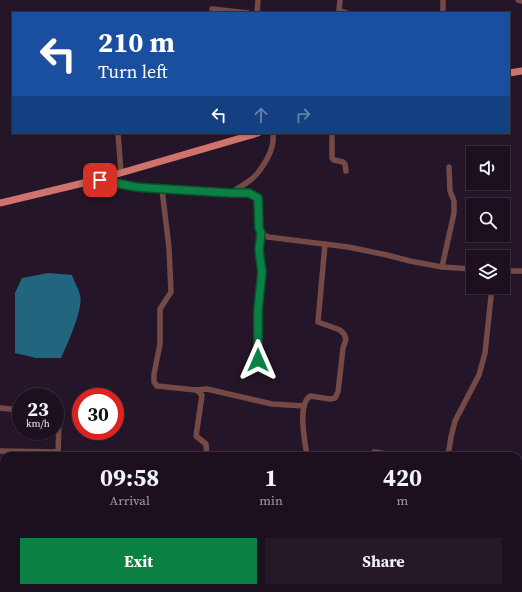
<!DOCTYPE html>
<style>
body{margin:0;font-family:"Source Serif 4",serif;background:#251927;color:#f1f3f6;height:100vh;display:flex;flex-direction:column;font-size:15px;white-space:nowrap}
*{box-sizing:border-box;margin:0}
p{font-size:13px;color:#a09da4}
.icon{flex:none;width:22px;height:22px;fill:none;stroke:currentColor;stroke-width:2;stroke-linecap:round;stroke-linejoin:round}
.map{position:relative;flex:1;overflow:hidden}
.drawer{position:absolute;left:0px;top:452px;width:522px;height:140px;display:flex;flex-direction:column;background:#1c101e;border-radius:12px 12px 0 0;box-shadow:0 1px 3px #0004,0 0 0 1px #3a303c}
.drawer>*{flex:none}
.top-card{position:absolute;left:12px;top:12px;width:498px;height:122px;border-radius:0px;box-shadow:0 1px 3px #0004,0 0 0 1px #3a303c;background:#1a4fa0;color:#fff;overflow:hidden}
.controls{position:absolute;left:466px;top:146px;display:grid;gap:8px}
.controls a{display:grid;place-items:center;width:44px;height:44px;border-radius:0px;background:#1c101e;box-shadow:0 1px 3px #0004,0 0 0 1px #3a303c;font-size:20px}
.speed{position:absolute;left:12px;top:388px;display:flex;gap:8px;font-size:20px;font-weight:700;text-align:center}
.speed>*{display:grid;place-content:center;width:52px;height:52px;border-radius:50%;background:#1c101e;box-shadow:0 1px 3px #0004,0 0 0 1px #3a303c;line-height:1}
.speed small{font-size:10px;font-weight:400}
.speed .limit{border:6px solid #d22;background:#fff;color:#111}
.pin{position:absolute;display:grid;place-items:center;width:34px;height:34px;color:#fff;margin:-17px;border-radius:8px;box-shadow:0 2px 6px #0006}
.me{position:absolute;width:44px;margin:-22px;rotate:0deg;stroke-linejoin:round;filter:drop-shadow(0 0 3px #0008)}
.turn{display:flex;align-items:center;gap:14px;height:84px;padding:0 20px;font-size:18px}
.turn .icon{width:52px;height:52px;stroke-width:2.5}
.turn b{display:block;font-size:28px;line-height:34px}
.lanes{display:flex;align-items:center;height:38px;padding:0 20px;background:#0003;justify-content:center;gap:20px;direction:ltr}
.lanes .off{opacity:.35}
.eta{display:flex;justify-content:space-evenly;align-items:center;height:68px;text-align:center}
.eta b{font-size:24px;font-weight:700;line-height:28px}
.cta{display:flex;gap:8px;margin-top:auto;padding:8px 20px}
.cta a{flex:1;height:46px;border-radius:0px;background:#0b8043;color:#fff;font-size:16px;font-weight:700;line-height:46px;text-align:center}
.cta a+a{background:#251927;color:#f1f3f6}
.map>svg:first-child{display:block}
.water{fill:#22657e}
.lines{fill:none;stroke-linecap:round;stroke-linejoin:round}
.minor{stroke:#754945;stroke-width:5.5}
.major{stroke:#cf746d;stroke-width:7}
.route-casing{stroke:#07532c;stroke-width:10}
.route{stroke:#0b8043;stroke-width:7}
</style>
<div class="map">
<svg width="522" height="592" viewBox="0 0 522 592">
<rect width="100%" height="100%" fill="#251528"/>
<path class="water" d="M48,273L72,275C74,282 79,289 80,295C84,308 67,345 61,358H36L15,353V293L22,278Z"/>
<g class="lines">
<g class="minor">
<polyline points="340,0 339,11 347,13"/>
<polyline points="443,0 443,13"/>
<polyline points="518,0 522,1"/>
<polyline points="212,9 248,13"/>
<polyline points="257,13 258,0"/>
<polyline points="118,133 121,173"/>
<polyline points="332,133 332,158 334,160 343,162 345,164 346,171"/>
<polyline points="100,180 136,187 229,193 249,193 258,198 259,228 261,233 268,237 348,247 387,255 410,261 442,267 473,269"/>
<polyline points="162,189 169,248 171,292 160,309 160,344 154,374 154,382 157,386 196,390 202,395 196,436 206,444 207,456"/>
<path d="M230,193C249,182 257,178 268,157C272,149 274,142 273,133"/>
<polyline points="442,267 454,213 454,201 450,191 449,167"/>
<polyline points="503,271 522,271"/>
<polyline points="258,360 258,310 262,272 259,250 261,233"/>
<polyline points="196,390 207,389 272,404 304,406"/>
<polyline points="0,408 21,410"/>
<polyline points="55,413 59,416 59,420 58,455"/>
<polyline points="0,451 58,452"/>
<polyline points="374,452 401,456"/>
<path d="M307,456C305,442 297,405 310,396L330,399L335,398L338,392L343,348L346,339L344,334L340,330L318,322L325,244"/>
<polyline points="448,456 451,437 455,421 479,375 485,353 492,287"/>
<polyline points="518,463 522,463"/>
<polyline points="0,488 4,488"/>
<polyline points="0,525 4,525"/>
<polyline points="518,577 522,578"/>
<polyline points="0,587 4,587"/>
<polyline points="77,588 97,592"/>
<polyline points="196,592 197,588"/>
<polyline points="246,592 247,588"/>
<polyline points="367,592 368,588"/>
</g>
<g class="major">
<polyline points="509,73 522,71"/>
<polyline points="0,203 100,179 258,133"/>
</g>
</g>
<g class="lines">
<defs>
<polyline id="route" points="100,180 136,187 149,188 230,193 249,193 258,198 259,228 261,233 259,250 262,272 258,310 258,360"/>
</defs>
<use href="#route" class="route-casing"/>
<use href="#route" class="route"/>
</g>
</svg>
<div class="controls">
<a><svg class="icon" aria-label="sound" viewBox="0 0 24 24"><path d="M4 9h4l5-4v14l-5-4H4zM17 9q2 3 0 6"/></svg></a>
<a><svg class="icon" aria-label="search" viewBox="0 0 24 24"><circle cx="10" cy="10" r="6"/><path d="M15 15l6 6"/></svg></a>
<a><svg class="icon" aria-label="layers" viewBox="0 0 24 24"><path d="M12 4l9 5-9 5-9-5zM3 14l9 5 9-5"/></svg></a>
</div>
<div class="speed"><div>23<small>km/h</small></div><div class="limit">30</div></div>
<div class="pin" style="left:100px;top:180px;background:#d93025"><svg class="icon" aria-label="arrive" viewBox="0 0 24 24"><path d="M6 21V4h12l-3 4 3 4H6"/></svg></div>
<svg class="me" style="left:258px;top:360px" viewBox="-20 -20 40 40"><path d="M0-17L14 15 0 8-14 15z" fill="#0b8043" stroke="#fff" stroke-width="4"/></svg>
<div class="top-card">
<div class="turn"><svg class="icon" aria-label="left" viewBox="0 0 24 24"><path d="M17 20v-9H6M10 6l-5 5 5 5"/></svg><div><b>210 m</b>Turn left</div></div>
<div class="lanes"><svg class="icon" aria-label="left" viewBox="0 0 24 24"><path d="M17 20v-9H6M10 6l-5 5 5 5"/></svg><svg class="icon off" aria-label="ahead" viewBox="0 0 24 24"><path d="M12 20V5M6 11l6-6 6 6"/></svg><svg class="icon off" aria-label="right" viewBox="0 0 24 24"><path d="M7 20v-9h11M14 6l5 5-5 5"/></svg></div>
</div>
<section class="drawer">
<div class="eta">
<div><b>09:58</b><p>Arrival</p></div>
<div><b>1</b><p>min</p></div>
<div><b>420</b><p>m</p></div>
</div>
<div class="cta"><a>Exit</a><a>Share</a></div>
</section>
</div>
